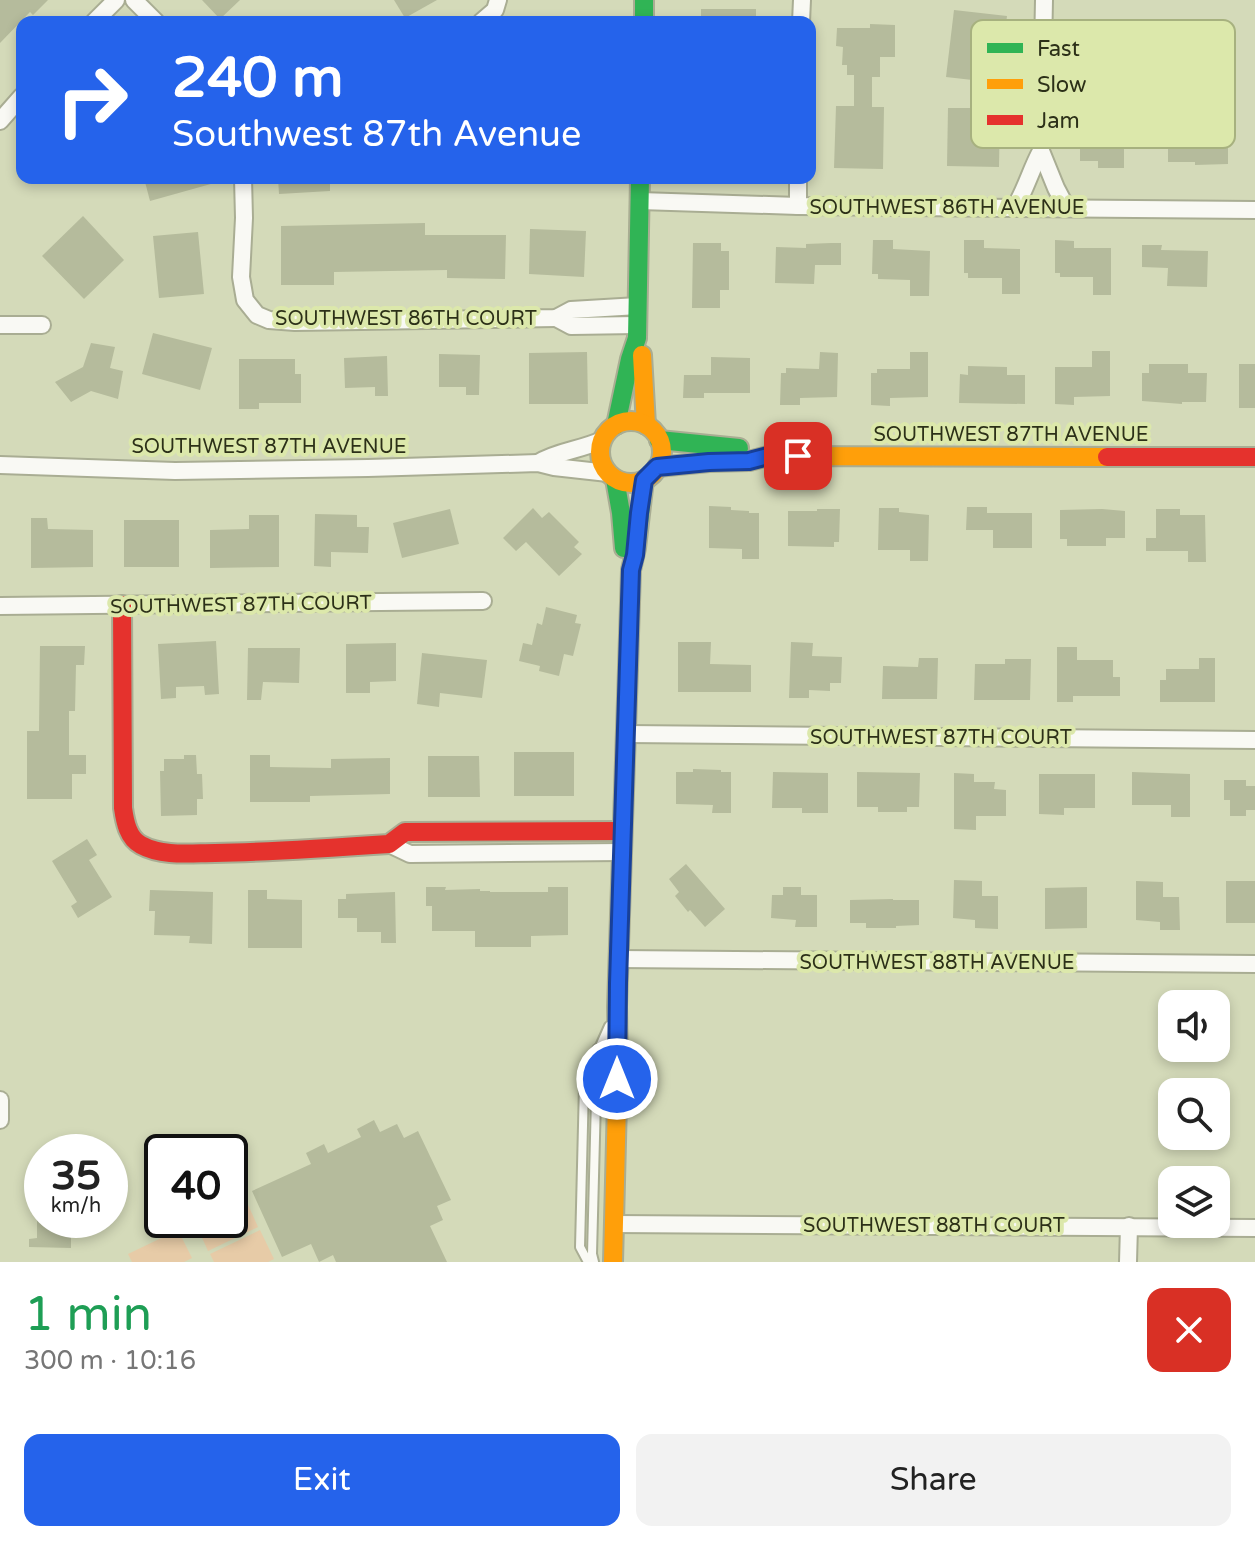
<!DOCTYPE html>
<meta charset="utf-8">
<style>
body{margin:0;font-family:"Varela Round",sans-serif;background:#f2f2f2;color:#222;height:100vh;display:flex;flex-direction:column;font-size:30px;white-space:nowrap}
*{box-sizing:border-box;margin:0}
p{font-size:26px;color:#767676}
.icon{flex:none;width:44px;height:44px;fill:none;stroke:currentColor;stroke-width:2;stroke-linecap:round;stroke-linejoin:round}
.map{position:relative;height:1262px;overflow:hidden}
.details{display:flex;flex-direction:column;background:#fff;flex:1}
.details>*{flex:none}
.banner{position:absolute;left:16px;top:16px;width:800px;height:168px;border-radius:16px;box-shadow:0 4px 12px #0003;background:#2563eb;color:#fff;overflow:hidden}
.tools{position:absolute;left:1158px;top:990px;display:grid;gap:16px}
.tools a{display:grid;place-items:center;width:72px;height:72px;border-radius:16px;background:#fff;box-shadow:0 4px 12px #0003;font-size:40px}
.speed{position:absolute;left:24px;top:1134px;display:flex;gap:16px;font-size:40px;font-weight:700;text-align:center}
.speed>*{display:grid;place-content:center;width:104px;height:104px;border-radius:50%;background:#fff;box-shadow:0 4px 12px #0003;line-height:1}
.speed small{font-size:20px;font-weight:400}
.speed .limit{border:4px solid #111;border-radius:12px;background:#fff;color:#111}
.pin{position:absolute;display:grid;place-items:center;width:68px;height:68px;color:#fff;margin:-34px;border-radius:16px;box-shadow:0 4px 12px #0006}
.me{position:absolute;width:88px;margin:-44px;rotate:0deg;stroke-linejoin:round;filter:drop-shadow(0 0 6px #0008)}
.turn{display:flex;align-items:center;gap:28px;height:168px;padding:0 24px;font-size:36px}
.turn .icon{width:104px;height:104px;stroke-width:2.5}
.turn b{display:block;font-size:56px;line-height:68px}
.round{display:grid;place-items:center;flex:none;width:84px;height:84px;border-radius:16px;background:#f2f2f2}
.headline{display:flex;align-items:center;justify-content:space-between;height:136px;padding:0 24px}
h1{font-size:48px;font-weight:600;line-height:60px;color:#1e9e55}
.cta{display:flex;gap:16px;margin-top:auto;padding:16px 24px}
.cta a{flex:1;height:92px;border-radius:16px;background:#2563eb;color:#fff;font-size:32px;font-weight:600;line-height:92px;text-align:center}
.cta a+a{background:#f2f2f2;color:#222}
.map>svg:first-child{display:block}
.green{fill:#e7cba7}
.building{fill:#b5bb9c}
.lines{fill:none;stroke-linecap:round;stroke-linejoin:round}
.lane-casing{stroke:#a9ad93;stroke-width:12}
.street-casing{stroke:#a9ad93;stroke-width:20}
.fast-casing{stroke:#a9ad93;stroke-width:22}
.slow-casing{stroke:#a9ad93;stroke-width:22}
.jam-casing{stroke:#a9ad93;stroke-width:22}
.lane{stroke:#f9f9f4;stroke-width:8}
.street{stroke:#f9f9f4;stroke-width:16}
.fast{stroke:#30b455;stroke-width:18}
.slow{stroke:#ff9f0a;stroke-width:18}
.jam{stroke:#e5322d;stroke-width:18}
.route-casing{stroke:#184099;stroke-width:20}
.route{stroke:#2563eb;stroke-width:14}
.labels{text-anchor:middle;stroke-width:8;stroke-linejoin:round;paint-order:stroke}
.street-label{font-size:20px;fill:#2c3018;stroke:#dce8ab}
.key{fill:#dce8ab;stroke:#a7b17f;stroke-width:2}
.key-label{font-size:22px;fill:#2c3018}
</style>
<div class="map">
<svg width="1255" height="1262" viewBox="0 0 1255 1262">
<rect width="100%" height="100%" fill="#d4dab9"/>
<g class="green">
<polygon points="245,1198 258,1227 208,1251 195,1222 199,1220 230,1220 230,1205"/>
<polygon points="178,1230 192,1258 184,1262 132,1262 128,1254"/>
<polygon points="260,1230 274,1259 268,1262 214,1262 210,1254"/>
</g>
<g class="building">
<polygon points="0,0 48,0 33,15 30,12 0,43"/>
<polygon points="202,0 240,0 220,19"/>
<polygon points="394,0 437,0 405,18"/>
<rect x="701" y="9" width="55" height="13"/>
<polygon points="954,10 1007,16 999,83 946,77"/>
<polygon points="870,24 895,25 895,57 880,57 880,77 872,77 872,107 884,107 883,169 834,168 836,106 854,106 854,75 847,75 847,65 842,65 843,47 836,46 837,28 870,28"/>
<polygon points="1079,24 1136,27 1136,30 1140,30 1140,52 1127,52 1126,79 1122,79 1122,106 1134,106 1134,123 1124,123 1124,168 1098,168 1098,161 1080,161 1080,109 1091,110 1091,106 1095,106 1094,79 1090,79 1090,68 1088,68 1088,50 1086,50 1086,45 1079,44"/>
<polygon points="948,108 1000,108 999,167 947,166"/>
<polygon points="1195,132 1218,132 1218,144 1228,144 1228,164 1195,165 1195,162 1168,162 1168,138 1195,138"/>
<polygon points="144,178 218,178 218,182 150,201"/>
<polygon points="278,178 330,178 330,191 279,194"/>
<polygon points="83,216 124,260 84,299 42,256"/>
<polygon points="425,223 425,235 506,235 505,279 447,278 447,270 334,272 334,285 281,285 281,226"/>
<polygon points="530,229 586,231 584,277 529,274"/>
<polygon points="198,232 204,294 159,298 153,236"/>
<polygon points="873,240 893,240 893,249 930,251 929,296 910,296 910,280 878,279 878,274 872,274"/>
<polygon points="964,240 984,240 984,248 1020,249 1020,294 1002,294 1002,278 968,278 968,273 964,273"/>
<polygon points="1055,240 1074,241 1074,248 1111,248 1111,295 1093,295 1093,277 1060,277 1060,273 1055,273"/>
<polygon points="693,243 721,243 721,251 729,251 729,290 720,290 720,308 692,308"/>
<polygon points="831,243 841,243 841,265 815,265 814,284 775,283 776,247 806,248 806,244"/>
<polygon points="1142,245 1162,245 1161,250 1208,251 1207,287 1167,286 1168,268 1142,267"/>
<polygon points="153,333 212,348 200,390 142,374"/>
<polygon points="91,343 115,347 110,368 123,371 118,399 91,391 71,402 55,382 83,367"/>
<polygon points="1092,351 1110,351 1110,396 1074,397 1074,405 1055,404 1055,367 1092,367"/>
<polygon points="587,352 588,404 529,404 529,353"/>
<polygon points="820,352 838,353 837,397 800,398 800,405 780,405 781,373 786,373 786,368 819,369"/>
<polygon points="910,352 928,352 928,397 890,398 890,406 871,405 871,373 877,373 877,369 910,369"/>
<polygon points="439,354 480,355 479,395 466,395 466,387 439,387"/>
<polygon points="387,356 388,396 375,396 375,387 345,388 344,358"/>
<polygon points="711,357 750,358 750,393 704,393 704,398 683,398 684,375 711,375"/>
<polygon points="239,359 295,359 295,374 301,374 301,403 259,403 259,409 239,409"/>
<polygon points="1149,364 1188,364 1188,373 1207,373 1206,402 1182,402 1182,404 1142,401 1142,373 1149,373"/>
<rect x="1239" y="364" width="16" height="44"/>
<polygon points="968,366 1007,367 1007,375 1025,375 1025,404 959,403 960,374 968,375"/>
<polygon points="709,506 731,507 731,510 749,511 749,513 759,513 759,559 742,559 742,549 709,548"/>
<polygon points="967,507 987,507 987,513 1032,513 1032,548 993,548 993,530 966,530"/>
<polygon points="533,508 542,518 549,512 579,542 574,547 582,554 559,576 526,542 516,551 503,538"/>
<polygon points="879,508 899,508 899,512 929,515 928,561 910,561 910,550 878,550"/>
<polygon points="450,509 459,544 402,558 393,523"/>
<polygon points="817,509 840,509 839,542 834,542 834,547 788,546 788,511 817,511"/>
<polygon points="1102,509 1125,511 1125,538 1106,538 1106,546 1067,546 1067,539 1060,539 1060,510"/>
<polygon points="1156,509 1180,509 1180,515 1205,515 1206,562 1188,562 1188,551 1146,551 1146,538 1156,538"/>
<polygon points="315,514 357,515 357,527 369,527 368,553 331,552 331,567 314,566"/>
<polygon points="249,515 279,515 279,567 210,568 210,530 249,529"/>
<polygon points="31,518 47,518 48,529 93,530 93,567 31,568"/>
<rect x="124" y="520" width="55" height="47"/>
<polygon points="546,607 577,615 575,623 581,624 573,656 564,654 559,676 539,671 540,666 519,661 523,643 532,645 537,623 542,625"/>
<polygon points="216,641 219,694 205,695 204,686 176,687 176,698 161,699 158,644"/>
<polygon points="678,642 711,642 710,664 751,665 751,692 678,692"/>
<polygon points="791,642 813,643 812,656 842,657 841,683 830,683 830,691 809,690 809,698 789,698"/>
<polygon points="396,643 396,681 370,682 370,693 346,693 346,644"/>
<polygon points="40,646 85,646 84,665 76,665 75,711 69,711 69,755 86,755 86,774 72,774 72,799 27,799 27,731 39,731"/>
<polygon points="1057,647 1077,647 1077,660 1113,660 1113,677 1120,677 1120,696 1073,696 1073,702 1057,702"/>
<polygon points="248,648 300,648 299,683 263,682 261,700 247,700"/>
<polygon points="422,653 487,660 482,698 440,693 439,707 417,704"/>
<polygon points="919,658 938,658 937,699 882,699 883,666 918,667"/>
<polygon points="1199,658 1215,658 1215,702 1160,702 1160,680 1166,680 1166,669 1199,669"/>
<polygon points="1005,659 1031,659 1030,700 974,700 975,664 1005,664"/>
<rect x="514" y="752" width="60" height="44"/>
<polygon points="184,755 196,755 197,774 202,774 203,799 197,799 197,815 161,816 160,771 164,771 164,759 184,759"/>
<polygon points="250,755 270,755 270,767 331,768 331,759 390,758 390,794 310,796 310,802 250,802"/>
<polygon points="428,756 479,756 480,797 428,797"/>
<polygon points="693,769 721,770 721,772 731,772 731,813 712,813 713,805 676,804 676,772 693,772"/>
<polygon points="773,772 828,773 828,813 802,813 802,808 772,808"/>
<polygon points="857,772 920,773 919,807 907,807 907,812 878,812 878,807 857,807"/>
<polygon points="1132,772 1190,774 1190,817 1171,817 1171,805 1132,805"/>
<polygon points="954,773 974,774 974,782 995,782 994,789 1006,790 1006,816 976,816 976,830 954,829"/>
<polygon points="1039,774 1095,774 1095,808 1064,808 1064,815 1039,814"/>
<polygon points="1224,780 1246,780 1246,786 1255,786 1255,810 1246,810 1246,816 1230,816 1230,800 1224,800"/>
<polygon points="87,839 97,855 89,860 112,897 78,918 71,906 77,902 52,861"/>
<polygon points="686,864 725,909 705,927 690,910 688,912 675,896 679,892 669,879"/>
<polygon points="954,880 982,881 982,896 998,896 998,929 975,928 975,920 953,918"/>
<polygon points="1136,881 1163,882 1163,897 1179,897 1180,930 1160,930 1160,922 1136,920"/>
<rect x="1226" y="881" width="29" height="42"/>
<polygon points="426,887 446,887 445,890 480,889 480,891 490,891 490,892 548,892 548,887 568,887 568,935 531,936 531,947 475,947 475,931 432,931 432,906 426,906"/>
<polygon points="783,887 801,887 801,895 817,895 817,927 795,927 796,920 771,918 772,895 783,895"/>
<polygon points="1087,887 1087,928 1045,929 1045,888"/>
<polygon points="150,890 213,892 212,944 189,943 190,936 154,935 155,911 149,911"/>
<polygon points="248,890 267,890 267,899 302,900 302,948 248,948"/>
<polygon points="395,892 396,943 381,943 381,932 357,932 357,918 338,918 338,899 346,899 346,894"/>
<polygon points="893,899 893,900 919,900 919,925 896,926 896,928 866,928 866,923 850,923 850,900"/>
<polygon points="374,1120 380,1132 397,1124 404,1138 418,1131 451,1200 437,1206 443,1220 430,1226 447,1262 336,1262 333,1255 319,1262 311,1244 282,1257 252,1191 311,1164 306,1153 324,1144 328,1153 361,1137 357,1129"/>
<polygon points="37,1220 64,1220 64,1235 71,1234 71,1248 29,1247 29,1239 37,1238"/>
</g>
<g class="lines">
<defs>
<g id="lane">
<polyline points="588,1262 580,1247 584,1085 584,1070 598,1048"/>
<polyline points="594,1262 592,1254 597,1060 601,1044 609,1026"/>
</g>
<g id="street">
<polyline points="134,0 156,22"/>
<polyline points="1044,0 1041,151 1056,188 1066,207"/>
<polyline points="94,22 116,0"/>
<polyline points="481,22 495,10 498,0"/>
<polyline points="801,22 802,0"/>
<polyline points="0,121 22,96"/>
<polyline points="243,178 244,218 241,277 245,300 257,315 269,320 295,322 556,318 571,310 638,306"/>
<polyline points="640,201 798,206 1255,210"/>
<polyline points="798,206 798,178"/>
<path d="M1015,207C1026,189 1031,169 1041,151"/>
<polyline points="556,318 571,326 637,325"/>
<polyline points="0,325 42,325"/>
<path d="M538,463C557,451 581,450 602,440"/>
<polyline points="0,465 175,471 368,468 538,463 554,467 608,473"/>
<polyline points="0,606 483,601"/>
<polyline points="627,734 1255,740"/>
<polyline points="389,844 410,854 622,852"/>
<polyline points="619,959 1255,964"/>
<polyline points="0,1100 0,1120"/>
<polyline points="614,1224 1255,1228"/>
<polyline points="1128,1262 1129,1226"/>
</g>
<g id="fast">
<polyline points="644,0 644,22"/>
<polyline points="616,425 630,359 637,338 640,178"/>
<polyline points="659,440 739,448"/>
<polyline points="615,479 621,513 624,548"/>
<polyline points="628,668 631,570 636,548 644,480"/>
</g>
<g id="slow">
<polyline points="642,355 646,425"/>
<circle cx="631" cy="452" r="31"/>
<polyline points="657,467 709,462 749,461 768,456 1107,457"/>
<polyline points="613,1262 618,1061 617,1007 628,668"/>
</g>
<g id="jam">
<polyline points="1107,457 1255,457"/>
<path d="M122,605L123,808C125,822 128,838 141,845C163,857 192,853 215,853C273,852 331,848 389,844L405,832L622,831"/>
</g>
</defs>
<use href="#lane" class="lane-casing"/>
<use href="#street" class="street-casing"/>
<use href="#fast" class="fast-casing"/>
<use href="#slow" class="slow-casing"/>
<use href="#jam" class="jam-casing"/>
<use href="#lane" class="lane"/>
<use href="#street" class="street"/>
<use href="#fast" class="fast"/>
<use href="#slow" class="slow"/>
<use href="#jam" class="jam"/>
</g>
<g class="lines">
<defs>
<polyline id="route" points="617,1079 618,983 631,570 635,555 639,513 644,480 657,467 709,462 749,461 768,456 798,456"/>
</defs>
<use href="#route" class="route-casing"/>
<use href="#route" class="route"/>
</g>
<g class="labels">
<g class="street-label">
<text x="947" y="214">SOUTHWEST 86TH AVENUE</text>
<text x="406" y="325">SOUTHWEST 86TH COURT</text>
<text x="1011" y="441">SOUTHWEST 87TH AVENUE</text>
<text x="269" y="453">SOUTHWEST 87TH AVENUE</text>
<text transform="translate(241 604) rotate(-1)" y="7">SOUTHWEST 87TH COURT</text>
<text x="941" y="744">SOUTHWEST 87TH COURT</text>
<text x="937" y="969">SOUTHWEST 88TH AVENUE</text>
<text x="934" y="1232">SOUTHWEST 88TH COURT</text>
</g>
</g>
<rect x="971" y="20" width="264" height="128" rx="12" class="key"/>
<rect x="987" y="43" width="36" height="10" fill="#30b455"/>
<rect x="987" y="79" width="36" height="10" fill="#ff9f0a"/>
<rect x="987" y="115" width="36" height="10" fill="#e5322d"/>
<g class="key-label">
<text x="1037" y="56">Fast</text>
<text x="1037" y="92">Slow</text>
<text x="1037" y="128">Jam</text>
</g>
</svg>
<div class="tools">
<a><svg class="icon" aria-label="sound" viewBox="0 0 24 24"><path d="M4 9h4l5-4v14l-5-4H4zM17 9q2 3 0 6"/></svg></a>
<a><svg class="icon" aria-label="search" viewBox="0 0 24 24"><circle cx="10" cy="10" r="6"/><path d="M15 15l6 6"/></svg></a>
<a><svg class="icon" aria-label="layers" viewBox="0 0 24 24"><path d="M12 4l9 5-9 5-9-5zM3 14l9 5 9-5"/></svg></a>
</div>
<div class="speed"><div>35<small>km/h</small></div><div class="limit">40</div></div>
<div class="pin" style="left:798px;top:456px;background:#d93025"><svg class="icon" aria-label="arrive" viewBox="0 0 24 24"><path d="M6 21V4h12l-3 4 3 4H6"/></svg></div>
<svg class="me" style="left:617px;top:1079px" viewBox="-20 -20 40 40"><circle r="17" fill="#2563eb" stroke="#fff" stroke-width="3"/><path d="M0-11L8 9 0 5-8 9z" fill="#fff"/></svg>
<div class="banner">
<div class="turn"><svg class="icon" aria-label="right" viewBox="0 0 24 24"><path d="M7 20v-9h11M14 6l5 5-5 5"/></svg><div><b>240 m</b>Southwest 87th Avenue</div></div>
</div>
</div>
<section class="details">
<div class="headline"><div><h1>1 min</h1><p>300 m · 10:16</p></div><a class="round" style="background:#d93025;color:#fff"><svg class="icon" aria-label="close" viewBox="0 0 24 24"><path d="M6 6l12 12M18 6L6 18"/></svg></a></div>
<div class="cta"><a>Exit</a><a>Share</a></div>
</section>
